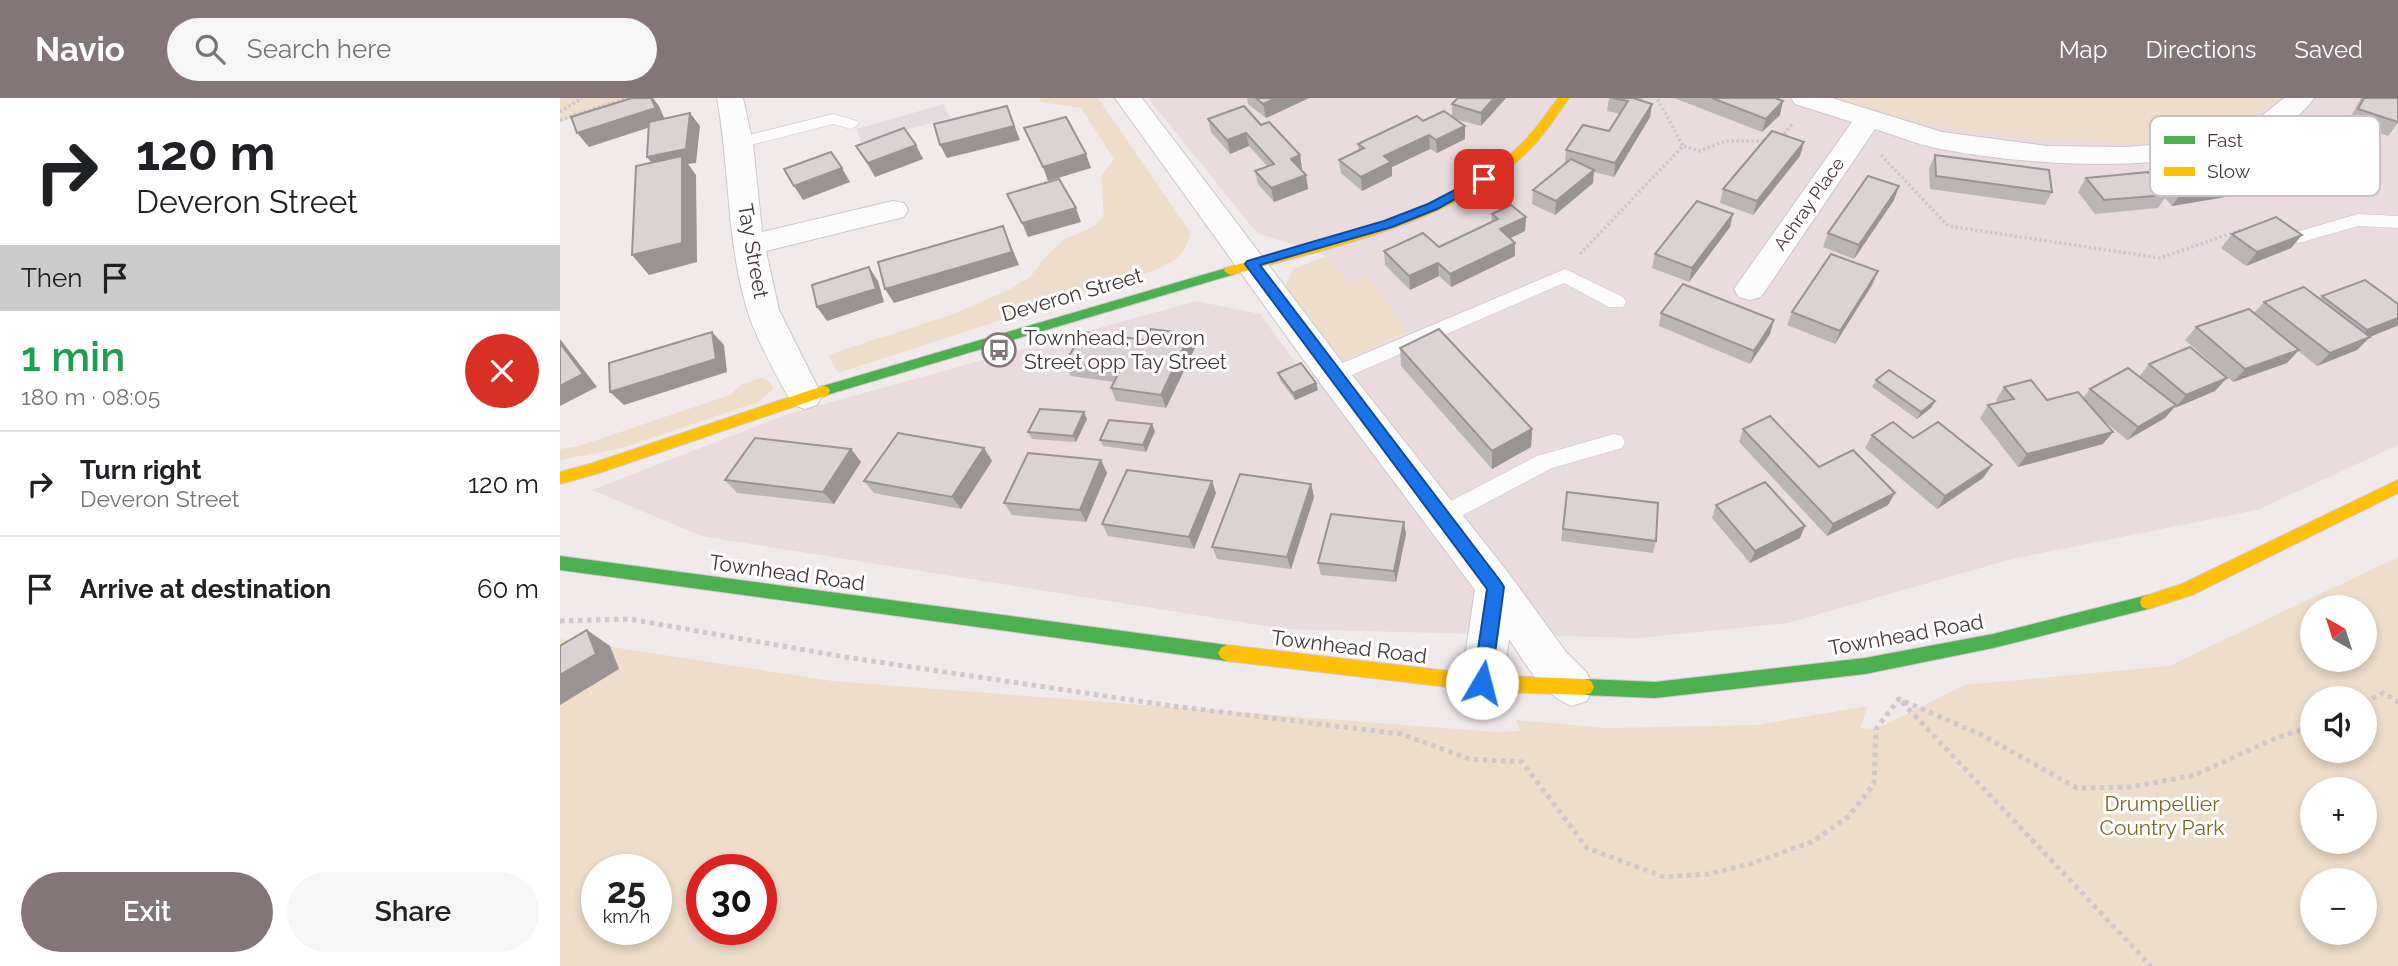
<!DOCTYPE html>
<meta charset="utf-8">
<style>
body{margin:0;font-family:Raleway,sans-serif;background:#f6f6f6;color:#202124;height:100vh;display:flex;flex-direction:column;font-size:26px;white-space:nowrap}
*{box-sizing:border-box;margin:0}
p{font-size:23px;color:#757577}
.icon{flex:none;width:38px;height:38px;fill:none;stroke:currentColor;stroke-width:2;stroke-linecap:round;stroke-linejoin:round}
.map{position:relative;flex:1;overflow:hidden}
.panel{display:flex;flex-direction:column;background:#fff;width:560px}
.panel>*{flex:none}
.guide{background:#fff;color:#202124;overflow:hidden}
.needle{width:46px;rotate:321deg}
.controls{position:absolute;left:1740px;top:497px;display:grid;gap:14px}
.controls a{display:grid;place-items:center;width:77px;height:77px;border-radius:50%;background:#fff;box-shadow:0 4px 10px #0003;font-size:35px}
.speed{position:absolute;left:21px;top:756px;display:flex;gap:14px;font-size:35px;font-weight:700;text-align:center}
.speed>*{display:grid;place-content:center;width:91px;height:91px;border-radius:50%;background:#fff;box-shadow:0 4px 10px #0003;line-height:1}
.speed small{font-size:18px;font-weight:400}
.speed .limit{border:10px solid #d22;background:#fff;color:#111}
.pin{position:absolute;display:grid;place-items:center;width:60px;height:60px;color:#fff;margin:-30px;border-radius:14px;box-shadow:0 4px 10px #0006}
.me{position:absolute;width:77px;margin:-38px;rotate:8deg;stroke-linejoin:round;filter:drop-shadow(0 0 5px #0008)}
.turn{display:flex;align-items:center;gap:24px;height:147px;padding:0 21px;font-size:32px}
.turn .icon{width:91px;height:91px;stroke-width:2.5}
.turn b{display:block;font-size:49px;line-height:60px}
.then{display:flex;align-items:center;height:66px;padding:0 21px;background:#0003;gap:14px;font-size:26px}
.round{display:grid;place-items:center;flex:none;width:74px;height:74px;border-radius:37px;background:#f6f6f6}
.headline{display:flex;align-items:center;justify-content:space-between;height:119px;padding:0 21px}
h1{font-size:42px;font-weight:600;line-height:52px;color:#1e9e55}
.primary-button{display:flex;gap:14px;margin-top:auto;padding:14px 21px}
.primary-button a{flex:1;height:80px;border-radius:42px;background:#837578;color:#fff;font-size:28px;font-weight:600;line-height:80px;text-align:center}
.primary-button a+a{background:#f6f6f6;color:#202124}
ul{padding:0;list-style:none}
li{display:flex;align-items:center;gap:21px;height:105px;padding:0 21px;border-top:2px solid #e0e0e0}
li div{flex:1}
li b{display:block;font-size:26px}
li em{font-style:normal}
header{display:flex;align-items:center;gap:42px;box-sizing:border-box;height:98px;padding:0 35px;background:#837578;color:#fff}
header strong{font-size:33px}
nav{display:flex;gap:38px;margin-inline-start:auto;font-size:24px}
.search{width:490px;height:63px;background:#f6f6f6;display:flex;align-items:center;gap:18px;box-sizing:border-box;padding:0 24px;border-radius:38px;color:#757577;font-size:26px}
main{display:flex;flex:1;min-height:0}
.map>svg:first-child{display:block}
.residential{fill:#e9dbde}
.green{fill:#edddca;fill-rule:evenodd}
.parking{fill:#e3dbdd}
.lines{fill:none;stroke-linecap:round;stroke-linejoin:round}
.lane-casing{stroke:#cec6c7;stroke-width:1}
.street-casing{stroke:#cec6c7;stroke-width:2}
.fast-casing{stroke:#d7c7c9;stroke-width:2}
.slow-casing{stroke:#d7c7c9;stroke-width:2}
.path-far1{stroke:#cfc7c9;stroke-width:3.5;stroke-dasharray:2.5 2.5;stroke-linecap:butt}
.path{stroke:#cfc7c9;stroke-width:5;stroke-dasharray:4.5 4.5;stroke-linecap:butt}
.lane{fill:#fdfcfc;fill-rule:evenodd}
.street{fill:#fdfcfc;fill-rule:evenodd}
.fast{fill:#4caf50;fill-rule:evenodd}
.slow{fill:#ffc107;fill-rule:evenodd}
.wall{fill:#bcb5b6}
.shaded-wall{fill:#999394}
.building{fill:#dbd2d4;stroke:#999394;stroke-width:2}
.route{fill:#1a73e8;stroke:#114b97;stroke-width:2}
.labels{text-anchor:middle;stroke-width:6;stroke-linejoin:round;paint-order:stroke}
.far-street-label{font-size:18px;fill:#48363a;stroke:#fff}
.street-label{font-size:21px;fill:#48363a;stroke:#fff}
.poi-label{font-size:21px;fill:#48363a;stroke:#fff;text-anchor:start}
.park-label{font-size:21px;fill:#7c6827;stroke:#fff}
.key{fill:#fff;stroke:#c8c3c4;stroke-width:2}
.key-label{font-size:19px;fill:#48363a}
</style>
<header>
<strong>Navio</strong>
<div class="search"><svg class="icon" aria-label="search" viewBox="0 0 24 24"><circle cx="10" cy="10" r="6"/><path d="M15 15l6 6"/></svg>Search here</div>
<nav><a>Map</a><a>Directions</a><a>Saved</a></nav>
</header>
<main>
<section class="panel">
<div class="guide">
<div class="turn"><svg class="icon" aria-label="right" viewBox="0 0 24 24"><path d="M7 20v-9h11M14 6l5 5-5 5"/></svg><div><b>120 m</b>Deveron Street</div></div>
<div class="then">Then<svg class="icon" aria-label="arrive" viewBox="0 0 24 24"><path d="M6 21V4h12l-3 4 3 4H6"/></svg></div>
</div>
<div class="headline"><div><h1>1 min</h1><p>180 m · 08:05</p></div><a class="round" style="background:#d93025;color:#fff"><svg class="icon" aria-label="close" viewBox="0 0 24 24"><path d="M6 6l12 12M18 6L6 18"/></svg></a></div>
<ul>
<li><svg class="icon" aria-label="right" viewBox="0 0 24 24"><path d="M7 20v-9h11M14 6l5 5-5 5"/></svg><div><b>Turn right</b><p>Deveron Street</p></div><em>120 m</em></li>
<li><svg class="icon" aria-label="arrive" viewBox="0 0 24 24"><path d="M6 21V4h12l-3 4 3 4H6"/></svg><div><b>Arrive at destination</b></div><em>60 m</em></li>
</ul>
<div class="primary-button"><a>Exit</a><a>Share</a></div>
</section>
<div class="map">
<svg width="1838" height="868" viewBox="0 0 1838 868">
<rect width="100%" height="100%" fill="#f1eaeb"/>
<polygon class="residential" points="588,0 1838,0 1838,347 1697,412 1452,461 1228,525 1078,540 725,531 141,438 32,392 225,317 636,203 700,216 746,279 847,235 789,185 767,158 697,135"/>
<g class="green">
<polygon points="0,0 74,0 0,24"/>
<path d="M480,0H538L630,134C627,156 615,162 596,172L278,275L268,257L396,215L450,191L470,179L488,156L505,141L535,128L544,118L541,78L554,61L521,10L481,4Z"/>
<polygon points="1278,0 1718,0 1706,12 1667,28 1575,46 1458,39 1366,26"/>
<polygon points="767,158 789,185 807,177 847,234 781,264 726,196 726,187 733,171"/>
<polygon points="201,280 210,284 213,291 198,304 62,350 0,362 0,351 19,348 170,297 182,286"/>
<path d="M1838,459V868H0V541L272,583L936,634L960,633L956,622L1047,630L1196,627L1308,608L1300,630L1316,631L1405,587L1609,568ZM1752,509H1804V562H1752ZM1752,600H1804V653H1752ZM1752,691H1804V744H1752ZM37,772H96V831H37ZM142,772H201V831H142ZM1752,782H1804V835H1752Z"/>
</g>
<polygon class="parking" points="384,6 390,20 301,44 297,31"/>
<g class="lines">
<defs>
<g id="lane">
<polygon points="273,16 297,23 299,26 291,31 273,26 179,50 171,45 173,41"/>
<polygon points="1798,116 1838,118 1838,130 1798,128 1739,145 1730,139 1733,135"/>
<polygon points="1005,171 1063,199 1066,204 1063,209 1049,209 1004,185 780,282 773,284 766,282 763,277 766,272"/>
<polygon points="1054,336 1062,338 1065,344 1062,350 992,370 890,424 882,427 874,424 871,418 874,412 977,358"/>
</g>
<g id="street">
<path d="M157,0H183L193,45L202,134L333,103L344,105L348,112L344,119L206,153L219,212L262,298L257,307L245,311L233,307C218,281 195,239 187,211C166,142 170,70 157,0Z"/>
<path d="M555,0H582L785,268L950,477L1006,554L1027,575L1033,589L1027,603L1012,608C982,597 966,566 949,541L943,585L937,599L922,604L907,599L901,585L915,492L761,286Z"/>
<path d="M1231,0H1272L1382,34L1487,48L1565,49L1629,44L1662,35L1698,21L1724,0H1754C1693,88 1469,69 1376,50C1356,46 1335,37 1315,31L1201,199L1190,202L1179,199L1174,191L1292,24L1235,6Z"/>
</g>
<g id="fast">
<polygon points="670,169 676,173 675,176 263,298 256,293 263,288"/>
<polygon points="0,458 667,547 673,550 676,555 673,560 667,563 0,472"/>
<polygon points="1588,497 1594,499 1596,504 1594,509 1588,511 1433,550 1305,576 1095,600 1025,597 1019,595 1016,589 1019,583 1025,581 1095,584 1305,560 1433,536"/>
</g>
<g id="slow">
<path d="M998,0H1009C995,20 981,42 962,59C887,127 766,151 670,177L664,173L665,170C762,142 877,123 954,53C971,38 985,18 998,0Z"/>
<polygon points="263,288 268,289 270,293 268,297 39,375 0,386 0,374 33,365"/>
<polygon points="1838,382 1838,395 1632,497 1588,511 1582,509 1580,504 1582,499 1622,486"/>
<polygon points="667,547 922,577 1025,581 1031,583 1034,589 1031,595 1025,597 922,593 667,563 661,560 658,555 661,550"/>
</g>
</defs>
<use href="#lane" class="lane-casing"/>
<use href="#street" class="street-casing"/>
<use href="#fast" class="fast-casing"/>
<use href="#slow" class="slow-casing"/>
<g class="path-far1">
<polyline points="0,14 22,0"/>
<polyline points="0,22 66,0"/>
<polyline points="1221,40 1233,25"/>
<polyline points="1124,48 1139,53 1166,43 1207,43"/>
<polyline points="1321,57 1388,128 1600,160 1684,131"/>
<polyline points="1020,156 1123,48 1097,0"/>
</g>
<g class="path">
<polyline points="0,523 69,521 285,559 612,608 841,636 910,661 962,664 1027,750 1104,779 1148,776 1190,766 1252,744 1288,719 1314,686 1316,631 1339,601 1422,637 1517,690 1571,689 1635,677 1711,642 1752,628"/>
<polyline points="1342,604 1591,868"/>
<polyline points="1804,605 1823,595 1838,604"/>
</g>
<use href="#lane" class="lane"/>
<use href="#street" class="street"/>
<use href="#fast" class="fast"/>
<use href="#slow" class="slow"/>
</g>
<g class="wall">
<polygon points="687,0 749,0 706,20 688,6"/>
<polygon points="946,0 921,28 895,21 905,28 905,41 877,55 870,51 832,69 832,78 802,93 781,75 779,62 799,52 798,46 863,23 892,19 892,6"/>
<polygon points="1049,0 1083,0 1081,3 1092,6 1090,19 1054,79 1034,74 1033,85 995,117 972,106 973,92 1005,66 1006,52 1049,33 1060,16 1047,13"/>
<polygon points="1114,0 1215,0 1220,17 1202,34"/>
<polygon points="1801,0 1838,0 1838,25 1828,38 1819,35 1808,49 1769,70 1740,54 1750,40 1790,20"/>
<polygon points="648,21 701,27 740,57 742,71 741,72 746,77 748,91 714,104 698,86 695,73 707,68 689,48 670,56 651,34"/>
<polygon points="356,47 363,61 315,79 296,48"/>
<polygon points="1375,57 1492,94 1485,107 1370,91 1369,70"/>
<polygon points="1240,58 1193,117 1160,105 1163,91"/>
<polygon points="1678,66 1742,80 1691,96 1679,87 1671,98 1612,108 1605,100 1598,110 1535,116 1518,94 1526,80 1596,83 1601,74 1671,75"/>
<polygon points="1334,102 1294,161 1263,149 1268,135"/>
<polygon points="932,116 966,119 965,133 950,140 955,158 891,189 879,178 850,192 825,167 824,153 879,149 931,124"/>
<polygon points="1170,129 1129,184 1092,170 1095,156"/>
<polygon points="1672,136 1742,137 1731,150 1686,168 1661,150"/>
<polygon points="1318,173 1312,187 1275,246 1227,227 1232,214"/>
<polygon points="1762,198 1838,206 1838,227 1810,239 1797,252 1757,268 1738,253 1727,265 1673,284 1625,242 1636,229 1694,215 1704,204 1760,201"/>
<polygon points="1101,215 1210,236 1190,266 1099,228"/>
<polygon points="630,236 635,250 606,310 556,303 551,290 554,284 511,278 505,265 585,242"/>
<polygon points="840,250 972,331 971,349 932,371 841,268"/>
<polygon points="1589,266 1655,293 1614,310 1605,320 1567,342 1543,322 1543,346 1458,369 1420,320 1428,307 1438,305 1436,302 1444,289 1487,302 1523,300 1530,291 1579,279"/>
<polygon points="718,275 756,285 758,292 735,302 720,282"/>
<polygon points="1316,282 1375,303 1371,310 1357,321 1312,289"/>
<polygon points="527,321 516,344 472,341 468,334"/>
<polygon points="1183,331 1259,369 1328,407 1267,438 1179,344"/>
<polygon points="595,333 586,354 543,348 540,342"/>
<polygon points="1312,337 1353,340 1432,367 1423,380 1377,411 1305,350"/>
<polygon points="424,350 432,363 401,411 314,395 304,383"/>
<polygon points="291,351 301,364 274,406 177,395 165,382"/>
<polygon points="547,375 526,424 452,417 444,405"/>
<polygon points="751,386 754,399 731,471 657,461 652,449"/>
<polygon points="1007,394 1096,443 1093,455 1001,443"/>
<polygon points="656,395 634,451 548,438 542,426"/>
<polygon points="1156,407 1240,440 1190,465 1152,420"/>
<polygon points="846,436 836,484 761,477 758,465"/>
</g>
<g class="shaded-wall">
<polygon points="91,0 93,0 99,8 106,24 29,49 17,35"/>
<polygon points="716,0 749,0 706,20 703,6"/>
<polygon points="934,0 946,0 921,28 921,15"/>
<polygon points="1223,3 1220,17 1202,34 1206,21"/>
<polygon points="1092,6 1090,19 1054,79 1055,65"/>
<polygon points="447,8 460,42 387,60 380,47"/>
<polygon points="130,15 140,28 136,65 128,66 136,77 137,164 89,177 72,157 97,72 87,59"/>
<polygon points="905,28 905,41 877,55 876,42"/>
<polygon points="686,35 689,48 670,56 667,42"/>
<polygon points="1819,35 1808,49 1769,70 1780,56"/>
<polygon points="869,37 870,51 832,69 832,78 802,93 801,79 824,58"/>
<polygon points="1244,44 1240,58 1193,117 1197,103"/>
<polygon points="356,47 363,61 315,79 308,65"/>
<polygon points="526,56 531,70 488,83 483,69"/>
<polygon points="740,57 742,71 733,74 731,61"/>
<polygon points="1753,66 1742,80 1691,96 1702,83"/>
<polygon points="282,70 290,84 243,102 234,88"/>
<polygon points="1034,72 1033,85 995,117 996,103"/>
<polygon points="746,77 748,91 714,104 711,90"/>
<polygon points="1681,84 1671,98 1612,108 1622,94"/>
<polygon points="1339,88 1334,102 1294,161 1299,147"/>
<polygon points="516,110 521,124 468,139 462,125"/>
<polygon points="1173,116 1170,129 1129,184 1132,170"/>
<polygon points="966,119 965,133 940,145 940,131"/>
<polygon points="443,128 459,167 334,205 325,191"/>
<polygon points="1742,137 1731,150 1686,168 1697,154"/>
<polygon points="955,145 955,158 891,189 890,176"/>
<polygon points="878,165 879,178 850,192 849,178"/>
<polygon points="309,169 318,183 324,204 267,223 257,209"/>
<polygon points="1318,173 1312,187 1275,246 1280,233"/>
<polygon points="1838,220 1838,227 1837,228 1794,245 1807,232"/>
<polygon points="1214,222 1210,236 1190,266 1194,253"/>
<polygon points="152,234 164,247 167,274 64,307 50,294"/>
<polygon points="630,236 635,250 606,310 601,297"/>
<polygon points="1810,239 1797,252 1757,268 1770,255"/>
<polygon points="0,241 37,289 0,308"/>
<polygon points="1739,252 1727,265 1673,284 1685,271"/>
<polygon points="1667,280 1655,293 1615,310 1626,297"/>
<polygon points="756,285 758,292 735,302 733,295"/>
<polygon points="1375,303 1371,310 1357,321 1361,314"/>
<polygon points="1616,307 1605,320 1567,342 1578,329"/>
<polygon points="524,314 527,321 516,344 513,338"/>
<polygon points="592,326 595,333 586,354 583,347"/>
<polygon points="972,331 971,349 932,371 932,353"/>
<polygon points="1553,334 1543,346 1458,369 1467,356"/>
<polygon points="424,350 432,363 401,411 392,399"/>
<polygon points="291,351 301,364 274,406 263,394"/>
<polygon points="541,362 547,375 526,424 520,412"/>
<polygon points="1432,367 1423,380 1377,411 1385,398"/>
<polygon points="652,383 656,395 634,451 629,439"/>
<polygon points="751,386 754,399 731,471 727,459"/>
<polygon points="1335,395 1328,407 1267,438 1273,426"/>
<polygon points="844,424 846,436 836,484 834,473"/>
<polygon points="1245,428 1240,440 1190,465 1195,453"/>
<polygon points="27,532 50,548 59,571 0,607 0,577"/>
</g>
<g class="building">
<polygon points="72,0 91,0 96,10 17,35 11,19"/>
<polygon points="696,0 716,0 703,6"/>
<polygon points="898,0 934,0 921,15 892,6"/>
<polygon points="1052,0 1077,0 1076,1 1092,6 1055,65 1006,52 1023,27 1049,33 1068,3"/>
<polygon points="1152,0 1215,0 1223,3 1206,21"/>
<polygon points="1804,0 1838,0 1838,24 1798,11"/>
<polygon points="447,8 454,28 380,47 374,26"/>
<polygon points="684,8 701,27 709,24 740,57 731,61 746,77 711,90 695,73 714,66 686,35 667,42 648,21"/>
<polygon points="884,13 905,28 876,42 869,37 824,58 831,64 801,79 779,62 804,50 798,46 857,18 863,23"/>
<polygon points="130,15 126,51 87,59 89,24"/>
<polygon points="506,19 526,56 483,69 464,30"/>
<polygon points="344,30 356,47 308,65 296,48"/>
<polygon points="1212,33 1244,44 1197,103 1163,91"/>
<polygon points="271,54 282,70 234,88 224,71"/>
<polygon points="1375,57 1489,72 1492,94 1376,78"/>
<polygon points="122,58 122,145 72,157 76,68"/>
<polygon points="1011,61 1034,72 996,103 973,92"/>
<polygon points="1588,74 1607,97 1544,102 1526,80"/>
<polygon points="1308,78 1339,88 1299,147 1268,135"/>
<polygon points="499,81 516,110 462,125 447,96"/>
<polygon points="1137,103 1173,116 1132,170 1095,156"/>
<polygon points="951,107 966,119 940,131 955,145 890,176 878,165 849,178 824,153 863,135 879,149 938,121 932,116"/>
<polygon points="1716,119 1742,137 1697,154 1672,136"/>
<polygon points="443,128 452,154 325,191 318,164"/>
<polygon points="1271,156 1318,173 1280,233 1232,214"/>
<polygon points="309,169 316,191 257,209 252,187"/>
<polygon points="1805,182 1838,206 1838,220 1807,232 1762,198"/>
<polygon points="1123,186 1214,222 1194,253 1101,215"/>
<polygon points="1744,189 1810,239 1770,255 1704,204"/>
<polygon points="1689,211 1739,252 1685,271 1636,229"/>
<polygon points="591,231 630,236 601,297 551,290 560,272 505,265 523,234 585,242"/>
<polygon points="879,231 972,331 932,353 840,250"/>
<polygon points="152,234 156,261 50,294 49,265"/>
<polygon points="0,245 23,276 0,288"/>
<polygon points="1630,249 1667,280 1626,297 1589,266"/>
<polygon points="741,265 756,285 733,295 718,275"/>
<polygon points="1568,270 1616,307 1578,329 1530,291"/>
<polygon points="1329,272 1375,303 1361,314 1316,282"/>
<polygon points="1471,282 1487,302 1518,294 1553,334 1467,356 1428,307 1454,301 1444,289"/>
<polygon points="480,311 524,314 513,338 468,334"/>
<polygon points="1210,318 1259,369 1293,352 1335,395 1273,426 1183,331"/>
<polygon points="549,322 592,326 583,347 540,342"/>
<polygon points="1333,324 1353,340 1378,324 1432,367 1385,398 1312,337"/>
<polygon points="338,335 424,350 392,399 304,383"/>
<polygon points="195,340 291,351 263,394 165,382"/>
<polygon points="468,355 541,362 520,412 444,405"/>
<polygon points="567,372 652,383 629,439 542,426"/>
<polygon points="680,376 751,386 727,459 652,449"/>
<polygon points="1205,384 1245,428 1195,453 1156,407"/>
<polygon points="1007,394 1098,405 1096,443 1003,431"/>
<polygon points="771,416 844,424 834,473 758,465"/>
<polygon points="27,532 36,556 0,577 0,548"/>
</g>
<polygon class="route" points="924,77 930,81 928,83 877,111 832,129 700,167 941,484 944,489 931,585 928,591 922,593 916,591 913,585 927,491 685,166 687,163 824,123 868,106"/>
<defs>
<symbol id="bus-ring" viewBox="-11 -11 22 22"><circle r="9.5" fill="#fff" stroke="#837578" stroke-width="1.5"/><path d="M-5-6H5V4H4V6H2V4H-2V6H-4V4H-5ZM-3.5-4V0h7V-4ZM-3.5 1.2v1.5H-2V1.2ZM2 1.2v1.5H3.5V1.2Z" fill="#837578"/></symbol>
</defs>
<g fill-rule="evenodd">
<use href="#bus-ring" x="420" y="233" width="38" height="38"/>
</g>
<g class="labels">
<g class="far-street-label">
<text transform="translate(1249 106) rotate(-55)" y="6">Achray Place</text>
</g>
<g class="street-label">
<text transform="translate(193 153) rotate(80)" y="7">Tay Street</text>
<text transform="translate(512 197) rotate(-16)" y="7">Deveron Street</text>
<text transform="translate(227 475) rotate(8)" y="7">Townhead Road</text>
<text transform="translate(1346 537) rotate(-10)" y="7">Townhead Road</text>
<text transform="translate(789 549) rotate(7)" y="7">Townhead Road</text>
</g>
<g class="poi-label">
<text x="464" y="247">Townhead, Devron<tspan x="464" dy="24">Street opp Tay Street</tspan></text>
</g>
<g class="park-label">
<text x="1602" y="713">Drumpellier<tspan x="1602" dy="24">Country Park</tspan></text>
</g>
</g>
<rect x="1590" y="18" width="230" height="80" rx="10" class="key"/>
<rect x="1604" y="38" width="31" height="8" fill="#4caf50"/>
<rect x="1604" y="69" width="31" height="9" fill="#ffc107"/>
<g class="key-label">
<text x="1647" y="49">Fast</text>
<text x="1647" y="80">Slow</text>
</g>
</svg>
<div class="controls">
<a><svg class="needle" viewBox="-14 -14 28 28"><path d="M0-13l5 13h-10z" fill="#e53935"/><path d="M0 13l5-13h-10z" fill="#757577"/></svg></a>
<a><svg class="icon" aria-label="sound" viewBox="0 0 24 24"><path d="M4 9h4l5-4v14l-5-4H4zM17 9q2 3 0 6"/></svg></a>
<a>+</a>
<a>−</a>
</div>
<div class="speed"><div>25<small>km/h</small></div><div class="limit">30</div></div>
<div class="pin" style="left:924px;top:81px;background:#d93025"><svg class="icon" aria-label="arrive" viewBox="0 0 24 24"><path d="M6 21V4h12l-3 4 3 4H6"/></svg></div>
<svg class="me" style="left:922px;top:585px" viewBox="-20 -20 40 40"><circle r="19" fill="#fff"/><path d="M0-13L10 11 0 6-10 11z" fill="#1a73e8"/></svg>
</div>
</main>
